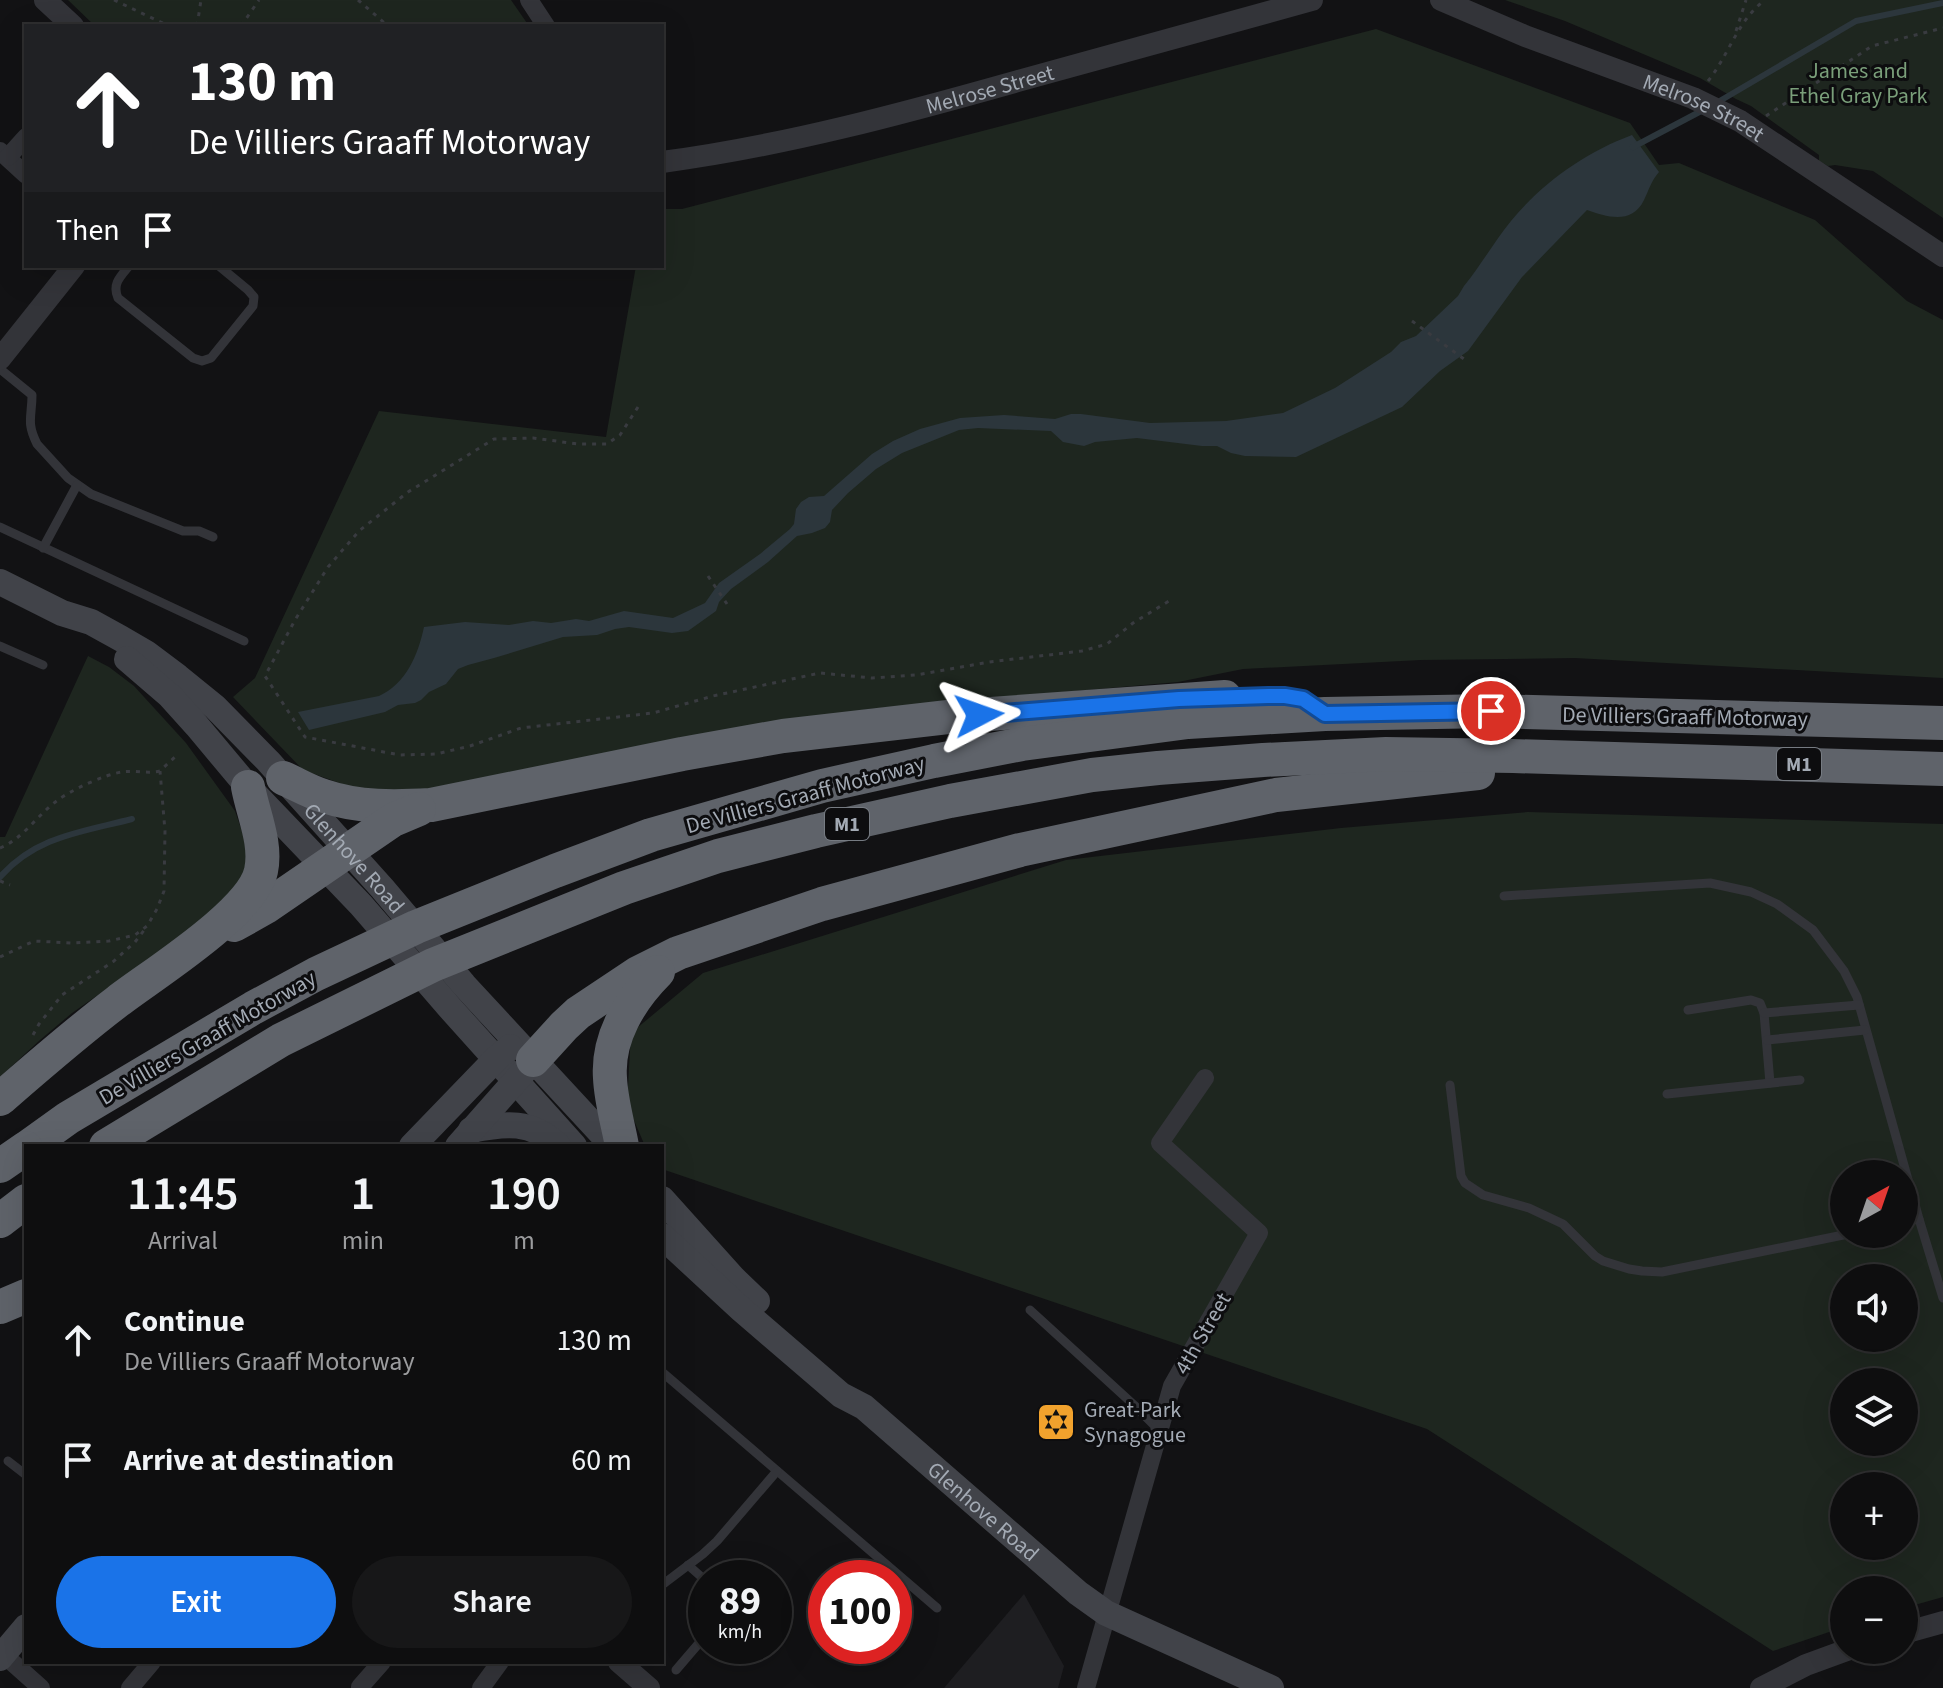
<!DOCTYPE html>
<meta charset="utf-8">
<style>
body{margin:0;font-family:"Source Sans 3",sans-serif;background:#171718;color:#f1f3f6;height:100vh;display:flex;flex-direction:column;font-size:30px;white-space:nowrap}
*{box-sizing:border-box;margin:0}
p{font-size:26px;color:#9b9c9e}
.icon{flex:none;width:44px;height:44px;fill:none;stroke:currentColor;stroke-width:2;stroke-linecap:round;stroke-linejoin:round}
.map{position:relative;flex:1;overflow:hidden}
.details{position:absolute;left:24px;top:1144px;width:640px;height:520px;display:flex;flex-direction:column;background:#0e0e0f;border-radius:0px;box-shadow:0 8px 32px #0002,0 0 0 2px #2e2e2f}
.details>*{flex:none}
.guide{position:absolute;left:24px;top:24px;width:640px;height:244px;border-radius:0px;box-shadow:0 8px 32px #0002,0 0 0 2px #2e2e2f;background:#202124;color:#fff;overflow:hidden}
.needle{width:52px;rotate:40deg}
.buttons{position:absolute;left:1830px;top:1160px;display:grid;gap:16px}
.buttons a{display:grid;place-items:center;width:88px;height:88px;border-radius:50%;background:#0e0e0f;box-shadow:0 8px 32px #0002,0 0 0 2px #2e2e2f;font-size:40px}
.speed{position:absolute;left:688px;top:1560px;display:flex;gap:16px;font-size:40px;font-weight:700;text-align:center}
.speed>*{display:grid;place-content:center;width:104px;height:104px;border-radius:50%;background:#0e0e0f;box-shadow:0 8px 32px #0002,0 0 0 2px #2e2e2f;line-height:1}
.speed small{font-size:20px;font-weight:400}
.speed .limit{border:12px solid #d22;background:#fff;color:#111}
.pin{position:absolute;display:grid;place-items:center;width:68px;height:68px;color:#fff;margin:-34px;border:4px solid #fff;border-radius:50%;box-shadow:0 2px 8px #0007}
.me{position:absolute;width:88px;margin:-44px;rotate:86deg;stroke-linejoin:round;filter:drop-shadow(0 0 6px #0008)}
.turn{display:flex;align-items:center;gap:28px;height:168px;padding:0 32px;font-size:36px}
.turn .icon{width:104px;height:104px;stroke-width:2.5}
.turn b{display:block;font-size:56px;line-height:68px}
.then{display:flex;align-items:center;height:76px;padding:0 32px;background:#0003;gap:16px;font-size:30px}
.eta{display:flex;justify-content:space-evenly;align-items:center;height:136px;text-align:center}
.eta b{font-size:48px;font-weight:600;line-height:56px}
.cta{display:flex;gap:16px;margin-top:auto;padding:16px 32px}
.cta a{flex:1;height:92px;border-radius:48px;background:#1a73e8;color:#fff;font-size:32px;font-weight:600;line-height:92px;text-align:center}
.cta a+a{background:#171718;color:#f1f3f6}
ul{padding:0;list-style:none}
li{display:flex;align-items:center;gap:24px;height:120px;padding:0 32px}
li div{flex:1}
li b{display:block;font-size:30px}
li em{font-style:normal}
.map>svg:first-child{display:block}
.built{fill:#1e1e21}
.green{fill:#1e261f;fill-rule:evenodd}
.water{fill:#2c363c}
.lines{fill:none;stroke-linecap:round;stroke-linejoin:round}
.stream{stroke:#2c363c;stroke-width:6}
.path{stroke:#393b40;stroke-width:3;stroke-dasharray:4 6;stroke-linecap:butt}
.service{stroke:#333439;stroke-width:9}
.minor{stroke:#333439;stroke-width:18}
.tertiary{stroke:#333439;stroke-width:22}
.secondary{stroke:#414349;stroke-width:26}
.motorway{stroke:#5f636a;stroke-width:34}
.route-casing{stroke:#114b97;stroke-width:20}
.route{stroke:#1a73e8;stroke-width:14}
.labels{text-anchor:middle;stroke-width:6;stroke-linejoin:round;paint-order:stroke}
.shield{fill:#0d0d0f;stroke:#767b82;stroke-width:2}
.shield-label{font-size:20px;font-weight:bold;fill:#a3aab4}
.park-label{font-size:22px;fill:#7a9f7a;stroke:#0d0d0f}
.street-label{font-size:22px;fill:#a3aab4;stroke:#0d0d0f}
.poi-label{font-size:22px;fill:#a3aab4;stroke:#0d0d0f;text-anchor:start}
</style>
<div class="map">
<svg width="1943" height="1688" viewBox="0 0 1943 1688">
<rect width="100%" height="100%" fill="#121214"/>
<polygon class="built" points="1024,1594 1064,1666 1058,1688 944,1688"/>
<g class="green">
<polygon points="68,0 511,0 529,26 95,26"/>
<polygon points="1505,0 1943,0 1943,218 1873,171 1835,165 1828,166 1819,161 1819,155 1751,106 1736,99 1700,78 1565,21"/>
<polygon points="1376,29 1630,123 1659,165 1679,163 1815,220 1907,301 1943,320 1943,678 1575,658 1421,660 1243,669 1178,682 869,709 430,792 376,796 303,770 233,697 255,678 379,411 606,437 636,266 662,266 662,209 682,209"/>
<polygon points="88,656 109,667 134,686 186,743 235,811 246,843 251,872 229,904 72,1013 40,1040 0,1077 0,837 5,837"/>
<path d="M1528,812L1943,824V1597L1904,1608V1590H1844V1627L1773,1651L1427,1429L662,1169V1146H645L627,1104L631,1033L703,973L1066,860L1341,828ZM1844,1174H1904V1234H1844ZM1844,1278H1904V1338H1844ZM1844,1382H1904V1442H1844ZM1844,1486H1904V1546H1844Z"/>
</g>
<path class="water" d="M1632,135L1659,172C1651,181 1649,190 1644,200C1632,225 1607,217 1587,210L1522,277L1468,351L1440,371L1402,407L1296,457L1245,456L1231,453L1217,446H1202L1137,438L1095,442L1084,446L1063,442L1051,431L978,428L959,430L902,453L876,469L848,493L832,510L830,522L825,528L812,533L797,536L768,562L731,589L719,602L716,611L688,631L672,633L629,627L615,629L597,635L563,637L494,658L468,665L458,669L446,684L429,692L421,700L415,703L398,705L385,712L309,730L298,712L379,696C406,684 418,655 424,627L465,622L509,625L533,621L551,623L576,619L589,621L624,611L673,618L705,603L719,583L760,554L790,529L794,524L796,509L801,502L809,497L824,496L872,454L893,441L920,429L960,418L1004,415L1055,419L1071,414H1081L1150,423L1226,421L1283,413L1335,388L1391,352L1401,342L1416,336L1458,296L1464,286C1481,265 1494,242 1511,221C1542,183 1586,152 1632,135Z"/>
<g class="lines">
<g class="stream">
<polyline points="1718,102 1856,21 1943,3"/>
<polyline points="1633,147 1705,109"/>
<path d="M0,877C36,836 82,832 132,819"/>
</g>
<g class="path">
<polyline points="114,0 169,26"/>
<polyline points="358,0 388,26"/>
<polyline points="197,26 201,0"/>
<polyline points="241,26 259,0"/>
<polyline points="1736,31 1746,0"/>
<path d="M1708,81C1729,55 1737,21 1765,0"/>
<polyline points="1766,116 1872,46 1943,28"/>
<polyline points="1412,321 1468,362"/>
<polyline points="638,407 620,435 607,444 578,444 533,438 494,439 408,492 359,531 328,567 295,620 265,676 305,737 400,755 436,754 470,746 521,728 653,713 713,696 820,673 872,678 916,675 989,662 1082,651 1107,644 1133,623 1169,601"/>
<polyline points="708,576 727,604"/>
<path d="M0,848C23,839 38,814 58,800C71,790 106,774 122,772C134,770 147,774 160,771L177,755"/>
<polyline points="0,881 10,885"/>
<polyline points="0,957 34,941 72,943 109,941 135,935 147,926 157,909 164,891 165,831 160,771"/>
<polyline points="33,1035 39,1024 62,995 114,961 135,942 145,929"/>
</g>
<g class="service">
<path d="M129,266C120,277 112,284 118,298L193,358L202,361L211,358L253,306L254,297L248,290L219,266"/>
<path d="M0,369L32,395C32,417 26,422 37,444L68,478L91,494L183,531H199L213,537"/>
<polyline points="0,527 244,641"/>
<polyline points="43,548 77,485"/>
<polyline points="0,646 43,665"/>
<polyline points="1504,896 1710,883 1751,892 1777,904 1813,930 1844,971 1857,997 1919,1219 1943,1298"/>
<polyline points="1688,1010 1751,1000 1760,1003 1764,1013 1770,1083"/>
<polyline points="1764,1013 1859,1005"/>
<polyline points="1767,1040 1865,1030"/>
<polyline points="1450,1085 1461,1176 1465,1183 1483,1195 1529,1208 1563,1224 1595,1256 1603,1261 1629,1269 1642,1271 1662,1272 1848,1234"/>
<polyline points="1667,1094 1800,1080"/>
<polyline points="1904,1222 1919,1219"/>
<polyline points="1030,1310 1134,1405 1159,1430"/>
<polyline points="662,1372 937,1608"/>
<polyline points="8,1461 26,1475"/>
<polyline points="688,1565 706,1581"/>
<polyline points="662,1585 703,1554 717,1541 777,1471"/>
<polyline points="676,1670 706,1635"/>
</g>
<g class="minor">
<polyline points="529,0 546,26"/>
<polyline points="0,151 26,175"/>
<polyline points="8,157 26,137"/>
<polyline points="3,1654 41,1688"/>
<polyline points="360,1687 382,1662"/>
<polyline points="130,1688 152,1662"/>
<polyline points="481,1688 500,1662"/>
<polyline points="1086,1688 1172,1386 1259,1233 1160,1143 1205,1078"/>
</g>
<g class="tertiary">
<polyline points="45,0 73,26"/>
<path id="s1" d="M1441,0L1525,36L1693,98L1740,121L1943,256"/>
<path id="s2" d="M662,162C783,146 901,114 1018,81C1116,54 1214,27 1312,0"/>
<polyline points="0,359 74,266"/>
<polyline points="1904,1633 1943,1622"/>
<polyline points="619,1662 649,1688"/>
<polyline points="1761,1688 1806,1665 1847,1650"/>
</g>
<g class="secondary">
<path id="s3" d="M0,582L62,613L91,622L120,638L146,653L178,677L215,707L268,761L382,888L464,985L613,1146"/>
<polyline points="127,659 170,696 197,726 248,787 361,905 450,1008 574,1146"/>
<path d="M471,1130C505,1123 532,1120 558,1146"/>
<polyline points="412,1146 497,1058 510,1047"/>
<polyline points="458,1146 527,1068"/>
<polyline points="662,1199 733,1278 757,1301"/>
<path id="s4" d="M662,1236L742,1310L841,1395L864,1407L1078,1593L1106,1613L1271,1688"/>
<polyline points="0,1658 26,1627"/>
</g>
<g class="motorway">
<path d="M283,778C297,784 310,792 324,796C359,808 395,807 431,805L682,754L783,736L948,717L1225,697"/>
<polyline points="234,925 266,907 393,820 419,809"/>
<polyline points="533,1060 564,1026 578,1013 638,973 678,953 822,904 1020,850 1276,795 1478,773"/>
<path d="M0,1099C38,1066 77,1032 118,1001C153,974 252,913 261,871C267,843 253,814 248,787"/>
<polyline points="29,1146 68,1118 253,1008 316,974 416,927 555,871 651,835 822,786 934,761 1022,744 1188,722 1325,714 1491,711 1943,723"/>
<polyline points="106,1146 281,1040 433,965 624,888 718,856 816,831 950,801 1092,775 1158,768 1263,760 1386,754 1513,756 1943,769"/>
<path d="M622,1146C618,1124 611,1101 610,1078C607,1038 630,1000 658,972"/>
<polyline points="0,1166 26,1148"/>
<polyline points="0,1221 26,1201"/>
<polyline points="0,1307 26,1296"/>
</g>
</g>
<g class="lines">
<defs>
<polyline id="route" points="979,715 1179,699 1268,696 1285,696 1303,699 1325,714 1491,711"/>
</defs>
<use href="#route" class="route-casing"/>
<use href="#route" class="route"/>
</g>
<defs>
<symbol id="synagogue-square" viewBox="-11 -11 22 22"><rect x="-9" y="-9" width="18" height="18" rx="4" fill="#f1a22d" stroke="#0d0d0f"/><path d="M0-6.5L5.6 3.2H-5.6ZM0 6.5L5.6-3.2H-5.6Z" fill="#111"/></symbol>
</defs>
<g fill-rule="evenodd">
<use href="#synagogue-square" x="1034" y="1400" width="44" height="44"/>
</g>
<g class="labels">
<g class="shield">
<rect x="1777" y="748" width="44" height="32" rx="6"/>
<rect x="825" y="808" width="44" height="32" rx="6"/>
</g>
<g class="shield-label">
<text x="1799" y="771">M1</text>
<text x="847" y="831">M1</text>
</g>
<g class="park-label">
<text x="1858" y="78">James and<tspan x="1858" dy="25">Ethel Gray Park</tspan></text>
</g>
<g class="street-label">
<text dy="8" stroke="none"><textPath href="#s2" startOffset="336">Melrose Street</textPath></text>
<text dy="8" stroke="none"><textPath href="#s1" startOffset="284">Melrose Street</textPath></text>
<text transform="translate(1685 716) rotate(1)" y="8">De Villiers Graaff Motorway</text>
<text transform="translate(805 794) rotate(-15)" y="8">De Villiers Graaff Motorway</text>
<text dy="8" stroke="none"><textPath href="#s3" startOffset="456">Glenhove Road</textPath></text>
<text transform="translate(207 1037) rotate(-30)" y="8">De Villiers Graaff Motorway</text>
<text transform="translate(1202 1333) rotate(-60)" y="8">4th Street</text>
<text dy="8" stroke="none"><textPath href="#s4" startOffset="424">Glenhove Road</textPath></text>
</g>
<g class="poi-label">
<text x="1084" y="1417">Great-Park<tspan x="1084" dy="25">Synagogue</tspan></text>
</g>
</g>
</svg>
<div class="buttons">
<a><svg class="needle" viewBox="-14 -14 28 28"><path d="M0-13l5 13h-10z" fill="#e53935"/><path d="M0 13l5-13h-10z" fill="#9b9c9e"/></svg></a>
<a><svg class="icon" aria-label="sound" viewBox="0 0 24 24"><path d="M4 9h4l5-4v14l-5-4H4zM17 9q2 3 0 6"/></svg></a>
<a><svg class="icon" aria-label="layers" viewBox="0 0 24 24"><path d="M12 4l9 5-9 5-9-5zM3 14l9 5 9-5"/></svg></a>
<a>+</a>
<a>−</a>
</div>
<div class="speed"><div>89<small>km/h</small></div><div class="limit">100</div></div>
<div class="pin" style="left:1491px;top:711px;background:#d93025"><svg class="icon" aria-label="arrive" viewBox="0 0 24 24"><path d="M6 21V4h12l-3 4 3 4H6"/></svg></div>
<svg class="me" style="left:979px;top:715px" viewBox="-20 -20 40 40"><path d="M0-17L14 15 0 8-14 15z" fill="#1a73e8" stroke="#fff" stroke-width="4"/></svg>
<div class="guide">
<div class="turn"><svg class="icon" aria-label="ahead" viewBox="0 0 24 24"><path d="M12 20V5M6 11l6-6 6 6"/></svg><div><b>130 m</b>De Villiers Graaff Motorway</div></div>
<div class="then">Then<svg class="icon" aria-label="arrive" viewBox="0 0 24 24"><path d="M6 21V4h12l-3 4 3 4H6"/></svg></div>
</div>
<section class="details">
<div class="eta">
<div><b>11:45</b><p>Arrival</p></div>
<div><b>1</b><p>min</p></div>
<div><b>190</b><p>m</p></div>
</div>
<ul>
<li><svg class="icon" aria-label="ahead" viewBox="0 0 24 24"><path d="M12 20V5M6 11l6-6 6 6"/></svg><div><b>Continue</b><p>De Villiers Graaff Motorway</p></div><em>130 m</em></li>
<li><svg class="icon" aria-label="arrive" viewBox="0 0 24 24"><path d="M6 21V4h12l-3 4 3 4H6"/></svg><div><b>Arrive at destination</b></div><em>60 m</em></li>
</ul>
<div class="cta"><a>Exit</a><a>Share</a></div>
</section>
</div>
